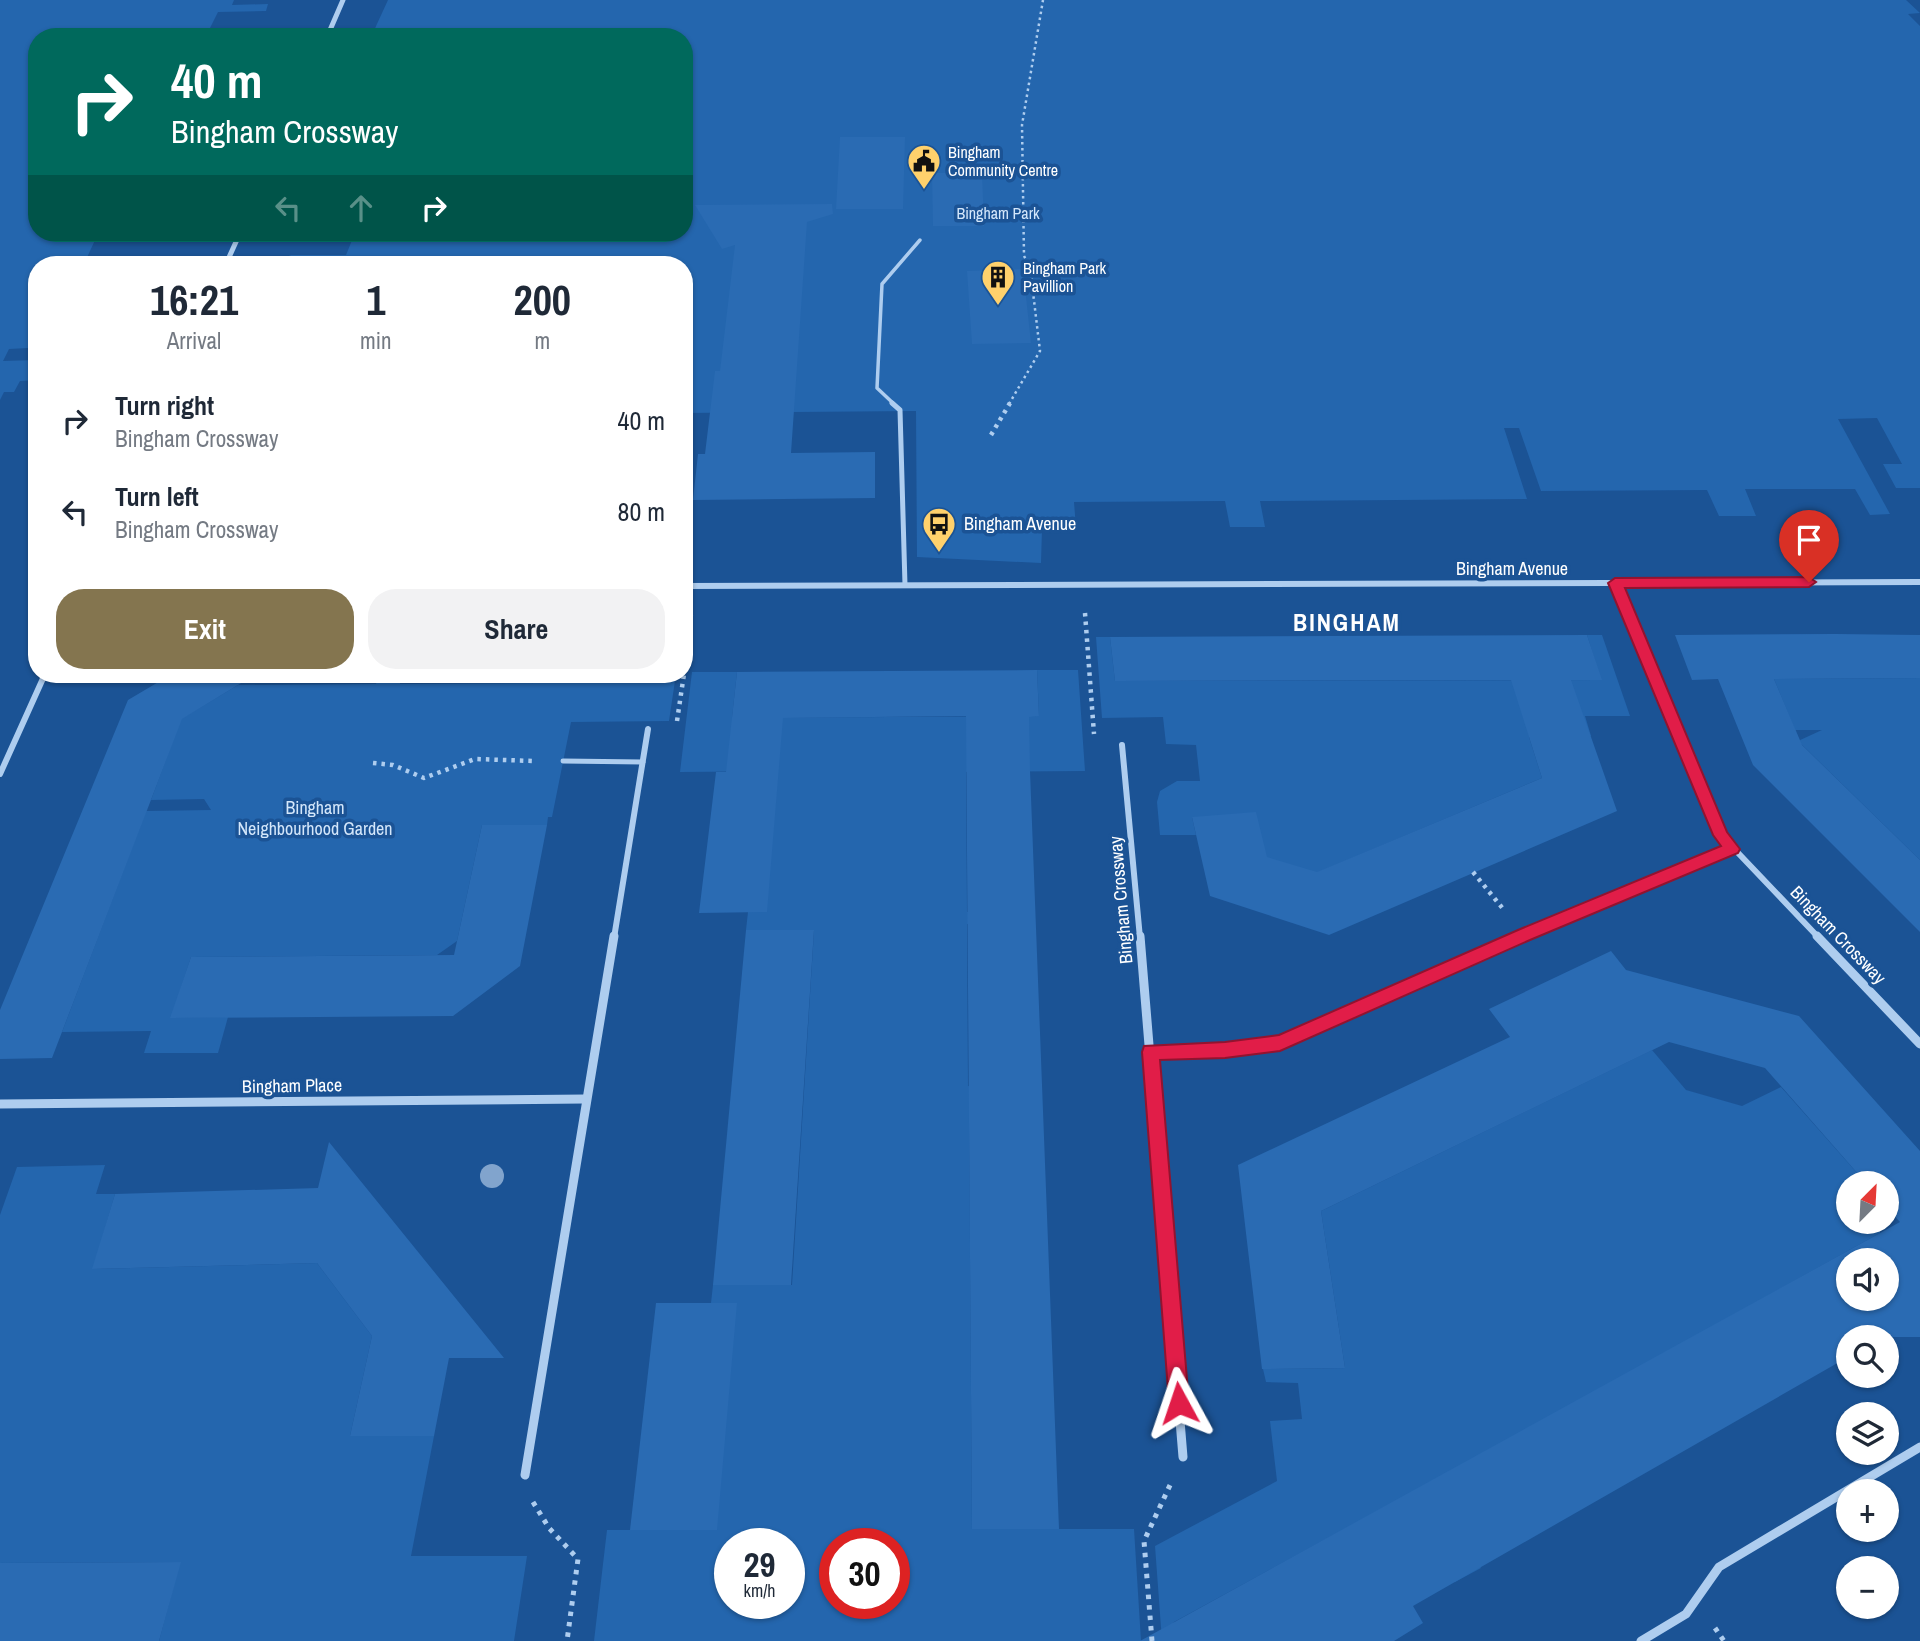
<!DOCTYPE html>
<meta charset="utf-8">
<style>
body{margin:0;font-family:"Archivo Narrow",sans-serif;background:#f2f2f3;color:#1f2937;height:100vh;display:flex;flex-direction:column;font-size:26px;white-space:nowrap}
*{box-sizing:border-box;margin:0}
p{font-size:23px;color:#747a83}
.icon{flex:none;width:38px;height:38px;fill:none;stroke:currentColor;stroke-width:2;stroke-linecap:round;stroke-linejoin:round}
.map{position:relative;flex:1;overflow:hidden}
.sheet{position:absolute;left:28px;top:256px;width:665px;height:427px;display:flex;flex-direction:column;background:#fff;border-radius:28px;box-shadow:0 2px 5px #0004}
.sheet>*{flex:none}
.guide{position:absolute;left:28px;top:28px;width:665px;height:214px;border-radius:28px;box-shadow:0 2px 5px #0004;background:#00695c;color:#fff;overflow:hidden}
.needle{width:46px;rotate:24deg}
.fabs{position:absolute;left:1836px;top:1171px;display:grid;gap:14px}
.fabs a{display:grid;place-items:center;width:63px;height:63px;border-radius:50%;background:#fff;box-shadow:0 2px 5px #0004;font-size:35px}
.speed{position:absolute;left:714px;top:1528px;display:flex;gap:14px;font-size:35px;font-weight:700;text-align:center}
.speed>*{display:grid;place-content:center;width:91px;height:91px;border-radius:50%;background:#fff;box-shadow:0 2px 5px #0004;line-height:1}
.speed small{font-size:18px;font-weight:400}
.speed .limit{border:10px solid #d22;background:#fff;color:#111}
.pin{position:absolute;display:grid;place-items:center;width:60px;height:60px;color:#fff;margin:-72px -30px;border-radius:50% 50% 50% 0;rotate:-45deg;box-shadow:0 0 7px #0007}
.pin .icon{rotate:45deg}
.me{position:absolute;width:77px;margin:-38px;rotate:355deg;stroke-linejoin:round;filter:drop-shadow(0 0 5px #0008)}
.turn{display:flex;align-items:center;gap:24px;height:147px;padding:0 28px;font-size:32px}
.turn .icon{width:91px;height:91px;stroke-width:2.5}
.turn b{display:block;font-size:49px;line-height:60px}
.lanes{display:flex;align-items:center;height:66px;padding:0 28px;background:#0003;justify-content:center;gap:35px;direction:ltr}
.lanes .off{opacity:.35}
.eta{display:flex;justify-content:space-evenly;align-items:center;height:119px;text-align:center}
.eta b{font-size:42px;font-weight:700;line-height:49px}
.action{display:flex;gap:14px;margin-top:auto;padding:14px 28px}
.action a{flex:1;height:80px;border-radius:28px;background:#84754f;color:#fff;font-size:28px;font-weight:700;line-height:80px;text-align:center}
.action a+a{background:#f2f2f3;color:#1f2937}
ul{padding:0;list-style:none}
li{display:flex;align-items:center;gap:21px;height:91px;padding:0 28px}
li div{flex:1}
li b{display:block;font-size:26px}
li em{font-style:normal}
.map>svg:first-child{display:block}
.green{fill:#2466ae;fill-rule:evenodd}
.building{fill:#2a6bb3;fill-rule:evenodd}
.lines{fill:none;stroke-linecap:round;stroke-linejoin:round}
.path-far2{stroke:#aecdef;stroke-width:2.5;stroke-dasharray:2.5 3.5;stroke-linecap:butt}
.path-far1{stroke:#aecdef;stroke-width:4.5;stroke-dasharray:3.5 5;stroke-linecap:butt}
.path{stroke:#aecdef;stroke-width:5;stroke-dasharray:4.5 6;stroke-linecap:butt}
.lane-far1{stroke:#aecdef;stroke-width:3.5}
.lane{stroke:#aecdef;stroke-width:5}
.street-far2{stroke:#aecdef;stroke-width:5}
.street-far1{stroke:#aecdef;stroke-width:6}
.street{stroke:#aecdef;stroke-width:9}
.tree{fill:#81a4cd}
.route{fill:#e11d48;stroke:#92132f;stroke-width:2}
.labels{text-anchor:middle;stroke-width:7;stroke-linejoin:round;paint-order:stroke}
.far-poi-label{font-size:16px;fill:#fff;stroke:#1b5395;text-anchor:start}
.far-park-label{font-size:16px;fill:#d4e7fb;stroke:#1b5395}
.poi-label{font-size:18px;fill:#fff;stroke:#1b5395;text-anchor:start}
.street-label{font-size:18px;fill:#fff;stroke:#1b5395}
.park-label{font-size:18px;fill:#d4e7fb;stroke:#1b5395}
.district-label{font-size:24px;font-weight:bold;letter-spacing:2px;fill:#fff;stroke:#1b5395}
</style>
<div class="map">
<svg width="1920" height="1641" viewBox="0 0 1920 1641">
<rect width="100%" height="100%" fill="#1b5395"/>
<g class="green">
<polygon points="0,0 234,0 232,5 268,4 266,11 218,12 210,28 192,29 188,37 37,37 37,233 116,233 114,238 96,238 84,264 37,264 37,331 28,348 9,349 3,361 37,360 37,380 20,381 14,392 4,392 0,400"/>
<polygon points="388,0 1906,0 1920,13 1908,14 1920,26 1920,488 1896,488 1883,464 1902,464 1877,418 1838,419 1890,514 1870,515 1855,489 1745,489 1756,516 1719,516 1707,490 1541,491 1519,428 1504,428 1527,499 1260,501 1265,527 1230,527 1225,501 1074,502 1076,528 1042,529 1041,563 917,557 916,411 684,413 684,264 271,264 291,255 346,255 355,233 684,233 684,37 371,37"/>
<polygon points="1587,635 1602,635 1630,716 1585,716 1591,736 1529,737 1542,778 1316,873 1267,858 1192,817 1196,835 1160,835 1157,802 1160,791 1177,781 1200,781 1196,745 1166,744 1163,717 1102,718 1096,637 1110,637 1115,681 1601,680"/>
<path d="M1037,670H1078L1085,771L966,772L967,912H1035V924H967L968,1086L1042,1098L969,1099L972,1529H1134L1141,1641H594L607,1530H716L736,1303H711L713,1285H792L814,931L746,930L748,912H766L778,771L680,772L692,672H737L732,718L1039,716ZM730,1544H789V1603H730ZM835,1544H894V1603H835Z"/>
<polygon points="379,674 402,674 400,684 652,682 654,674 676,674 669,721 571,722 552,817 548,817 547,825 482,825 457,941 437,955 191,957 171,1018 228,1017 218,1053 144,1053 151,1031 62,1032 146,811 211,810 204,799 151,800 181,719 238,685 376,684"/>
<polygon points="1920,678 1920,860 1798,741 1822,730 1795,730 1774,679"/>
<polygon points="1652,1050 1686,1090 1742,1106 1781,1087 1866,1183 1848,1183 1848,1222 1880,1222 1880,1233 1429,1484 1481,1568 1455,1582 1403,1497 1174,1622 1162,1641 1155,1546 1277,1481 1270,1421 1302,1419 1298,1383 1266,1382 1263,1369 1345,1368 1321,1211"/>
<polygon points="105,1165 96,1194 115,1194 93,1269 317,1263 372,1336 350,1436 434,1436 411,1556 527,1556 514,1641 159,1641 180,1562 0,1563 0,1215 17,1167"/>
</g>
<g class="building">
<polygon points="840,137 905,137 903,209 836,209"/>
<polygon points="932,173 982,173 984,226 933,226"/>
<polygon points="832,204 833,214 807,222 791,453 875,452 875,498 693,500 698,454 705,454 715,371 720,371 735,245 722,249 695,205"/>
<polygon points="1023,269 1031,343 972,344 967,271"/>
<polygon points="1835,634 1920,635 1920,678 1774,679 1802,745 1920,860 1920,932 1753,765 1718,679 1692,680 1675,635"/>
<polygon points="1587,635 1602,680 1571,680 1617,811 1329,935 1210,896 1192,817 1256,812 1267,857 1317,872 1542,778 1511,680 1115,681 1110,637"/>
<polygon points="1037,670 1039,716 1029,717 1030,771 1059,1529 972,1529 966,716 783,718 767,912 699,913 716,772 726,772 737,672"/>
<polygon points="172,674 256,674 182,719 52,1058 0,1059 0,1010 128,700"/>
<polygon points="482,825 547,825 520,966 453,1016 170,1018 191,957 454,955"/>
<polygon points="746,930 814,930 791,1285 713,1285"/>
<path d="M1611,951L1626,970L1799,1016L1920,1151V1337H1848V1357L1413,1606L1423,1623L1394,1641H1140L1900,1222L1886,1207V1183H1866L1765,1068L1669,1042L1321,1211L1345,1368L1262,1369L1238,1165L1510,1037L1489,1009ZM1848,1260H1886V1298H1848Z"/>
<polygon points="329,1142 504,1358 449,1358 434,1436 350,1436 372,1336 317,1263 92,1269 115,1194 318,1188"/>
<polygon points="656,1303 737,1303 717,1530 630,1530"/>
<polygon points="181,1562 159,1641 0,1641 0,1563"/>
</g>
<g class="lines">
<polyline class="path-far2" points="1009,404 1040,351 1030,267 1024,256 1022,125 1043,0"/>
<g class="path-far1">
<polyline points="991,435 1010,403"/>
<polyline points="1338,612 1344,636"/>
<polyline points="1085,613 1094,734"/>
<polyline points="684,669 691,614"/>
<polyline points="677,721 684,674"/>
<polyline points="373,763 393,765 424,778 475,759 534,761"/>
<polyline points="1473,872 1504,910"/>
</g>
<g class="path">
<polyline points="533,1502 549,1528 578,1559 567,1641"/>
<polyline points="1715,1628 1724,1641"/>
<polyline points="1152,1641 1144,1541 1171,1483"/>
</g>
<polyline class="lane-far1" points="894,404 877,388 882,284 920,240"/>
<g class="lane">
<polyline points="892,403 900,410 905,585"/>
<polyline points="563,761 643,762"/>
</g>
<g class="street-far2">
<polyline points="327,37 343,0"/>
<polyline points="226,264 240,233"/>
</g>
<g class="street-far1">
<polyline points="1615,583 1721,835 1819,938"/>
<polyline points="684,586 1920,582"/>
<polyline points="1122,745 1140,938"/>
<polyline points="0,774 45,674"/>
<polyline points="614,938 648,729"/>
<polyline points="1518,938 1732,849"/>
</g>
<g class="street">
<polyline points="1140,936 1183,1457"/>
<polyline points="1817,936 1920,1044"/>
<polyline points="1151,1052 1225,1050 1280,1043 1522,936"/>
<polyline points="0,1104 585,1099"/>
<polyline points="525,1475 614,936"/>
<polyline points="1641,1641 1686,1614 1719,1567 1920,1447"/>
</g>
</g>
<circle class="tree" cx="492" cy="1176" r="12"/>
<polygon class="route" points="1809,577 1816,582 1809,587 1625,588 1727,832 1740,849 1738,853 1530,940 1280,1051 1225,1058 1160,1060 1189,1403 1186,1410 1179,1413 1172,1410 1169,1403 1142,1052 1144,1046 1225,1042 1279,1035 1518,930 1721,846 1713,835 1608,583 1615,578"/>
<defs>
<symbol id="civic-pin" viewBox="-11 -11 22 30"><path d="M0 17L-7.5 6A9.5 9.5 0 1 1 7.5 6Z" fill="#ffd16c" stroke="#1b5395"/><path d="M-.6-6.5H3V-4.5H.6V-3L4-1V1h2V6H-6V1h2V-1L-.6-3ZM-1.2 2.5V6h2.4V2.5Z" fill="#111"/></symbol>
<symbol id="building-pin" viewBox="-11 -11 22 30"><path d="M0 17L-7.5 6A9.5 9.5 0 1 1 7.5 6Z" fill="#ffd16c" stroke="#1b5395"/><path d="M-4-6H4V6H1V3H-1V6H-4ZM-2.5-4.3h1.7v1.8h-1.7ZM.8-4.3h1.7v1.8H.8ZM-2.5-1h1.7V.8h-1.7ZM.8-1h1.7V.8H.8Z" fill="#111"/></symbol>
<symbol id="bus-pin" viewBox="-11 -11 22 30"><path d="M0 17L-7.5 6A9.5 9.5 0 1 1 7.5 6Z" fill="#ffd16c" stroke="#1b5395"/><path d="M-5-6H5V4H4V6H2V4H-2V6H-4V4H-5ZM-3.5-4V0h7V-4ZM-3.5 1.2v1.5H-2V1.2ZM2 1.2v1.5H3.5V1.2Z" fill="#111"/></symbol>
</defs>
<g fill-rule="evenodd">
<use href="#civic-pin" x="905" y="142" width="38" height="52"/>
<use href="#building-pin" x="979" y="258" width="38" height="52"/>
<use href="#bus-pin" x="920" y="505" width="38" height="52"/>
</g>
<g class="labels">
<g class="far-poi-label">
<text x="948" y="158">Bingham<tspan x="948" dy="18">Community Centre</tspan></text>
<text x="1023" y="274">Bingham Park<tspan x="1023" dy="18">Pavillion</tspan></text>
</g>
<g class="far-park-label">
<text x="998" y="219">Bingham Park</text>
</g>
<g class="poi-label">
<text x="964" y="530">Bingham Avenue</text>
</g>
<g class="street-label">
<text x="1512" y="575">Bingham Avenue</text>
<text transform="translate(1121 900) rotate(-95)" y="6">Bingham Crossway</text>
<text transform="translate(1838 935) rotate(46)" y="6">Bingham Crossway</text>
<text transform="translate(292 1086) rotate(-1)" y="6">Bingham Place</text>
</g>
<g class="park-label">
<text x="315" y="814">Bingham<tspan x="315" dy="21">Neighbourhood Garden</tspan></text>
</g>
<g class="district-label">
<text x="1347" y="631">BINGHAM</text>
</g>
</g>
</svg>
<div class="fabs">
<a><svg class="needle" viewBox="-14 -14 28 28"><path d="M0-13l5 13h-10z" fill="#e53935"/><path d="M0 13l5-13h-10z" fill="#747a83"/></svg></a>
<a><svg class="icon" aria-label="sound" viewBox="0 0 24 24"><path d="M4 9h4l5-4v14l-5-4H4zM17 9q2 3 0 6"/></svg></a>
<a><svg class="icon" aria-label="search" viewBox="0 0 24 24"><circle cx="10" cy="10" r="6"/><path d="M15 15l6 6"/></svg></a>
<a><svg class="icon" aria-label="layers" viewBox="0 0 24 24"><path d="M12 4l9 5-9 5-9-5zM3 14l9 5 9-5"/></svg></a>
<a>+</a>
<a>−</a>
</div>
<div class="speed"><div>29<small>km/h</small></div><div class="limit">30</div></div>
<div class="pin" style="left:1809px;top:582px;background:#d93025"><svg class="icon" aria-label="arrive" viewBox="0 0 24 24"><path d="M6 21V4h12l-3 4 3 4H6"/></svg></div>
<svg class="me" style="left:1179px;top:1403px" viewBox="-20 -20 40 40"><path d="M0-17L14 15 0 8-14 15z" fill="#e11d48" stroke="#fff" stroke-width="4"/></svg>
<div class="guide">
<div class="turn"><svg class="icon" aria-label="right" viewBox="0 0 24 24"><path d="M7 20v-9h11M14 6l5 5-5 5"/></svg><div><b>40 m</b>Bingham Crossway</div></div>
<div class="lanes"><svg class="icon off" aria-label="left" viewBox="0 0 24 24"><path d="M17 20v-9H6M10 6l-5 5 5 5"/></svg><svg class="icon off" aria-label="ahead" viewBox="0 0 24 24"><path d="M12 20V5M6 11l6-6 6 6"/></svg><svg class="icon" aria-label="right" viewBox="0 0 24 24"><path d="M7 20v-9h11M14 6l5 5-5 5"/></svg></div>
</div>
<section class="sheet">
<div class="eta">
<div><b>16:21</b><p>Arrival</p></div>
<div><b>1</b><p>min</p></div>
<div><b>200</b><p>m</p></div>
</div>
<ul>
<li><svg class="icon" aria-label="right" viewBox="0 0 24 24"><path d="M7 20v-9h11M14 6l5 5-5 5"/></svg><div><b>Turn right</b><p>Bingham Crossway</p></div><em>40 m</em></li>
<li><svg class="icon" aria-label="left" viewBox="0 0 24 24"><path d="M17 20v-9H6M10 6l-5 5 5 5"/></svg><div><b>Turn left</b><p>Bingham Crossway</p></div><em>80 m</em></li>
</ul>
<div class="action"><a>Exit</a><a>Share</a></div>
</section>
</div>
